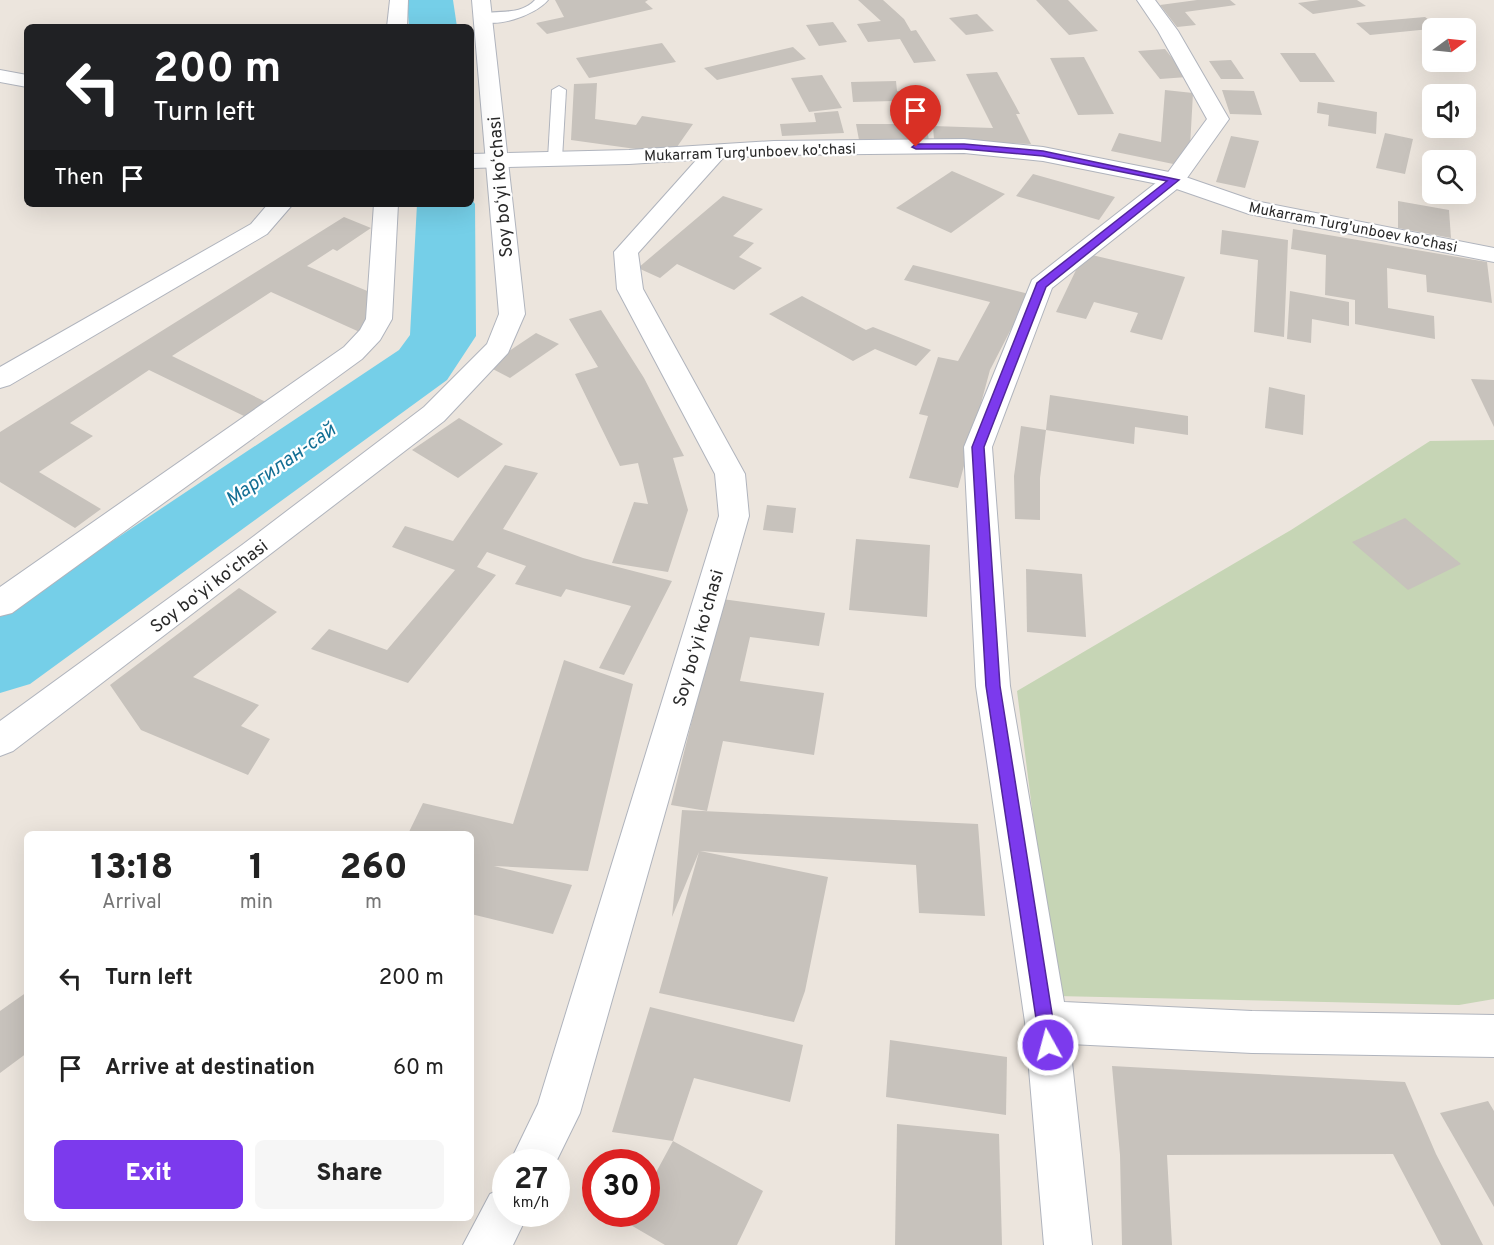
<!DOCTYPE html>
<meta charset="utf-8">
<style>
body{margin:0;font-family:Overpass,sans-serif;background:#f6f6f6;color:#222;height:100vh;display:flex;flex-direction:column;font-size:22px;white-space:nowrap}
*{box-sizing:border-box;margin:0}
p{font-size:20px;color:#767676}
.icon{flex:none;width:33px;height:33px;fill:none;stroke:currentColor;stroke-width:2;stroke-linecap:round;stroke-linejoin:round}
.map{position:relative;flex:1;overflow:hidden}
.panel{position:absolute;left:24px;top:831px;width:450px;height:390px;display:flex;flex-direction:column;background:#fff;border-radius:9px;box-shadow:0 6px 24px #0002}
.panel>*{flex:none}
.guide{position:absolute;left:24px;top:24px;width:450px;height:183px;border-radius:9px;box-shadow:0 6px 24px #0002;background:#202124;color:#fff;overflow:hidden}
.needle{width:39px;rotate:75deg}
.tools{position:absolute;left:1422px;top:18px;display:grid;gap:12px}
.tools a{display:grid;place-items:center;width:54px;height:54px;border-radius:9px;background:#fff;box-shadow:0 6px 24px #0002;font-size:30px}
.speed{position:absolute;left:492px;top:1149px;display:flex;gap:12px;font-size:30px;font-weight:700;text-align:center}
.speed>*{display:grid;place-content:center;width:78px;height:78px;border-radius:50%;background:#fff;box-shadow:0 6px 24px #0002;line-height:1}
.speed small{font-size:15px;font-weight:400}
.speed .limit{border:9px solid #d22;background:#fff;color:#111}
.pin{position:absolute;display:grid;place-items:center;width:51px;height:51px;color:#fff;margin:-62px -26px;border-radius:50% 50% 50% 0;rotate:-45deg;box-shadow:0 0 6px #0007}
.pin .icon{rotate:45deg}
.me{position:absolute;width:66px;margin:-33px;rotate:353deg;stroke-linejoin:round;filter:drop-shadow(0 0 4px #0008)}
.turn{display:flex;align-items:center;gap:21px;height:126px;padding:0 30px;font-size:27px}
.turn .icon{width:78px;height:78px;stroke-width:2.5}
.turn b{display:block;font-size:42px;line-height:51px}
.then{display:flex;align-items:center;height:57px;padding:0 30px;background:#0003;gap:12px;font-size:22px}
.eta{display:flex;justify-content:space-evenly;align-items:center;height:102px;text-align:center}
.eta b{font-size:36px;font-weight:800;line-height:42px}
.cta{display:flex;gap:12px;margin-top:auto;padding:12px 30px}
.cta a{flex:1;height:69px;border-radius:9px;background:#7c3aed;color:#fff;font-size:24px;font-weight:800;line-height:69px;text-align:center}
.cta a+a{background:#f6f6f6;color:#222}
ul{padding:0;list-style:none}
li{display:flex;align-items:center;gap:18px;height:90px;padding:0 30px}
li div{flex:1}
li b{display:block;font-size:22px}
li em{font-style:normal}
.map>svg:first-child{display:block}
.cemetery{fill:#c6d5b5}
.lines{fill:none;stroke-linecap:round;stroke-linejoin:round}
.river{fill:#75cfe8;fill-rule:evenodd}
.building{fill:#c7c2bc}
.service-casing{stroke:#b0b4bd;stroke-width:2}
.minor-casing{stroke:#b0b4bd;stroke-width:2}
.tertiary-casing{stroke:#b0b4bd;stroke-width:2}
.service{fill:#fff;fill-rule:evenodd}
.minor{fill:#fff;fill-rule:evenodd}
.tertiary{fill:#fff;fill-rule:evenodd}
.route{fill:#7c3aed;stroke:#51269a;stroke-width:1.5}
.labels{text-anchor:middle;stroke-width:4.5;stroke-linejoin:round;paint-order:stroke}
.far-street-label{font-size:15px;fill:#2a2a2a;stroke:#fff}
.street-label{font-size:18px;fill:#2a2a2a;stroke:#fff}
.water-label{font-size:20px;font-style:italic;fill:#146f94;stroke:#fff}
</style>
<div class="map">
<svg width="1494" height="1245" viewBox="0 0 1494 1245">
<rect width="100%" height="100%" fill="#ece5dd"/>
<polygon class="cemetery" points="1494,440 1494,999 1459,1005 1056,996 1017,691 1291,530 1430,441"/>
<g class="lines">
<g class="river">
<polygon points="407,0 453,0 457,27 409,27"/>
<polygon points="471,198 475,204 476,336 447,380 30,684 0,693 0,616 399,350 410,335 417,204 471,204"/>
</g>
</g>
<g class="building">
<polygon points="555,0 648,0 645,2 653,9 547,34 536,23 564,17"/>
<polygon points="858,0 883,0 904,19 911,31 916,30 936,61 914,63 900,39 868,42 857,24 881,21"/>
<polygon points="1036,0 1068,0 1098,31 1069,35"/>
<polygon points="1197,0 1230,0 1236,5 1185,12 1196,25 1177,27 1160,5"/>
<polygon points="1320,0 1357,0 1366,6 1313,14 1298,3"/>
<polygon points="977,14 994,31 966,35 949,18"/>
<polygon points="1425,17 1440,28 1370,35 1356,23"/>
<polygon points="833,22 847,42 819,46 806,25"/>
<polygon points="662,43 676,62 589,78 576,58"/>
<polygon points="793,47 806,59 717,80 704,68"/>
<polygon points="1165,49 1187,77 1160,79 1138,51"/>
<polygon points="1280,53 1315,53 1335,82 1300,82"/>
<polygon points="1084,57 1114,114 1078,115 1050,58"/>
<polygon points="1231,60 1244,79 1221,79 1209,61"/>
<polygon points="997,72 1020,114 1016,114 1031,144 934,140 933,126 993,128 966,74"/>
<polygon points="822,75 842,108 809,112 791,78"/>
<polygon points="896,81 897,91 919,91 929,140 859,140 856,124 898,124 894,101 853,102 851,82"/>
<polygon points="597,83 595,119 636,125 642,116 693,124 672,154 571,140 574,84"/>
<polygon points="1165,90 1193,93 1190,147 1178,165 1111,151 1119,133 1161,142"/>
<polygon points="1222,90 1254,91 1262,115 1230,114"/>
<polygon points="1318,102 1377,112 1376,134 1328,126 1329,115 1317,113"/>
<polygon points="838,111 844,133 782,136 780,124 816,122 814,113"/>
<polygon points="1385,133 1413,139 1405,174 1376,168"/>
<polygon points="1231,136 1259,141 1245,188 1216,182"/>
<polygon points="952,171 1005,194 951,233 896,208"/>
<polygon points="1033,174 1115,197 1099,220 1016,196"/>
<polygon points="723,196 763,209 733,236 754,243 739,257 762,268 734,290 677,264 660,278 638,268"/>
<polygon points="1398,201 1449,210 1451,238 1398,228"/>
<polygon points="344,217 371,228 337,251 333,249 307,266 377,295 364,334 271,292 172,356 266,402 246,417 149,370 70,423 93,436 39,472 101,509 75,528 0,482 0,432"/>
<polygon points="1293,229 1487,262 1492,303 1427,292 1426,275 1387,268 1388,308 1434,316 1435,339 1355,324 1355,300 1325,295 1326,255 1291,249"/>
<polygon points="1222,230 1288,240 1284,337 1254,332 1258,260 1220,254"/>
<polygon points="1092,255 1185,277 1162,340 1130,332 1138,313 1094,302 1086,319 1056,312 1076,270"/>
<polygon points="913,265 1029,294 990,370 958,488 909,478 928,416 919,414 938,357 958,361 990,302 904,280"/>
<polygon points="1290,291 1349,302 1349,326 1312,319 1311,343 1287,339"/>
<polygon points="802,296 866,330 873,327 931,350 916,366 875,349 853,361 769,314"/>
<polygon points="601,310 644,378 684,456 673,458 688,510 668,572 612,563 634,502 648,504 638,463 620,466 575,374 598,367 569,319"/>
<polygon points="536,333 559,344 510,378 487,366"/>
<polygon points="1471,379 1494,380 1494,427"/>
<polygon points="1269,387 1305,395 1303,435 1265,428"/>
<polygon points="1050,395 1188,416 1188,435 1135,427 1134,444 1046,430 1040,478 1040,520 1015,519 1014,476 1021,426 1046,430"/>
<polygon points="459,418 503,444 458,478 412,450"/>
<polygon points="505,465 538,473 503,529 583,558 672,581 624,675 599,668 631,606 566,589 561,597 515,584 526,566 487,552 477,567 496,575 408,683 311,649 329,629 387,650 455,570 392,547 405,526 453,541"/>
<polygon points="767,505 796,508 793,533 763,530"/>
<polygon points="1405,518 1461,564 1408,590 1352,542"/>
<polygon points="856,539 930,545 927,617 849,610"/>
<polygon points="1026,569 1082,574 1086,637 1027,632"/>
<polygon points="239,588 277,612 193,677 259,705 241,726 270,739 248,775 141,730 110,685"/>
<polygon points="722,599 825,613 819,646 750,637 740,681 824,693 814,755 723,741 707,811 671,805"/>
<polygon points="564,660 633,684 588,871 494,866 572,885 553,934 471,914 471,834 408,834 423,803 513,824"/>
<polygon points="682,810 978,824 985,916 919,913 916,865 700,851 828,877 805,991 794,1022 659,993 699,852 672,917"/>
<polygon points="27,992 27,1053 0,1073 0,1011"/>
<polygon points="650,1007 803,1045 790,1102 694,1078 673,1141 763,1191 737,1245 665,1245 629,1224 634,1214 646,1214 646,1191 673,1141 612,1132"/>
<polygon points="890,1040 1007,1057 1006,1115 886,1097"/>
<polygon points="1112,1066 1405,1082 1436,1154 1483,1245 1441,1245 1393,1154 1167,1155 1172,1245 1122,1245 1120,1155"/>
<polygon points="1488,1101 1494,1111 1494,1207 1440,1113"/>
<polygon points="897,1124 999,1134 1002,1245 895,1245"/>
</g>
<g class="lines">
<defs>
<g id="service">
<path d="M535,0H548C536,15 492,31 477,18C491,6 517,19 535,0Z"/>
<polygon points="559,86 566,90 562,159 555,163 548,159 552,90"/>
</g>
<g id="minor">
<polygon points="390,0 408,0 407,27 387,27"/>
<polygon points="472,0 490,0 525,314 508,353 444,421 13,751 0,756 0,721 242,545 424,407 487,344 499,314"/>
<polygon points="1137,0 1155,0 1178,31 1229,119 1182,185 1052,288 992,447 1010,686 1064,1002 1252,1011 1494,1015 1494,1057 1252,1053 1070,1044 1092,1245 1044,1245 1025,1022 976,686 964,447 1032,280 1166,175 1207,119 1158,31"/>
<polygon points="715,146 723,148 726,153 723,158 638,253 643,289 745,474 749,516 580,1113 556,1162 510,1162 538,1104 719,516 715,474 617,289 614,252 707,148"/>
<polygon points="374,204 398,204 392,319 380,340 362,359 12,613 0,616 0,587 344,347 360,330 366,319"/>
<polygon points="506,1187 506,1214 528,1214 513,1245 463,1245 490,1194"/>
</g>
<g id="tertiary">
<polygon points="0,70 27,75 27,87 0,82"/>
<polygon points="964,139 1043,147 1174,173 1255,201 1494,248 1494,262 1249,214 1168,186 1043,161 964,153 774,155 629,164 471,168 471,154 629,150 774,141"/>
<polygon points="268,204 293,204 267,234 10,385 0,388 0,367 251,224"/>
</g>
</defs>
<use href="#service" class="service-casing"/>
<use href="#minor" class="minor-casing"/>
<use href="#tertiary" class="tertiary-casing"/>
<use href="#service" class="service"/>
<use href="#minor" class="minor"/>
<use href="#tertiary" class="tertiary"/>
</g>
<polygon class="route" points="964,144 1043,151 1179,180 1046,287 984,447 1000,686 1057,1045 1055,1051 1048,1054 1042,1051 1040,1045 986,686 972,447 1037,283 1167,181 1043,156 964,149 916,149 912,147 916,144"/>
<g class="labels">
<g class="far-street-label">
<text transform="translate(750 152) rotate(-2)" y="5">Mukarram Turg'unboev ko'chasi</text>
<text transform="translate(1353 227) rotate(11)" y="5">Mukarram Turg'unboev ko'chasi</text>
</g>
<g class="street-label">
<text transform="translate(500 187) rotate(-95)" y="6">Soy boʻyi koʻchasi</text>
<text transform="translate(209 586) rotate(-37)" y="6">Soy boʻyi koʻchasi</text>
<text transform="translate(698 638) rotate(-74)" y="6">Soy boʻyi koʻchasi</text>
</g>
<g class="water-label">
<text transform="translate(280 464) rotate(-35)" y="7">Маргилан-сай</text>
</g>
</g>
</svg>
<div class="tools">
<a><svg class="needle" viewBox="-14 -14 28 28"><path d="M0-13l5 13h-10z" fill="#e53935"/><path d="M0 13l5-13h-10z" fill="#767676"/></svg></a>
<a><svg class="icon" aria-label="sound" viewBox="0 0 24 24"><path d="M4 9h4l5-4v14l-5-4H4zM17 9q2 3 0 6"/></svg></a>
<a><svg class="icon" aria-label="search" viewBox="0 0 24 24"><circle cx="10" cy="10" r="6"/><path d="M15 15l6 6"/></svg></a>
</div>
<div class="speed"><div>27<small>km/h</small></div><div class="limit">30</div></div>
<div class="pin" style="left:916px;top:147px;background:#d93025"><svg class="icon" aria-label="arrive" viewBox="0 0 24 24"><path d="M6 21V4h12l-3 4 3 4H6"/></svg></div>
<svg class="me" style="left:1048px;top:1045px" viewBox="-20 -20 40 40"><circle r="17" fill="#7c3aed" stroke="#fff" stroke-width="3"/><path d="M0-11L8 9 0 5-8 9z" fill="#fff"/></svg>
<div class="guide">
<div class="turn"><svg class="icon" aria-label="left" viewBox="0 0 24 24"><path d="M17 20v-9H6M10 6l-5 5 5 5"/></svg><div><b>200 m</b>Turn left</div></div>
<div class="then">Then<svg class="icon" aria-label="arrive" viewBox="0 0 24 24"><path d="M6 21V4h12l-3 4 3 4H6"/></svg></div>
</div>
<section class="panel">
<div class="eta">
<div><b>13:18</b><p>Arrival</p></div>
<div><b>1</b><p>min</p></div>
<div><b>260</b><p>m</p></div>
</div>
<ul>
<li><svg class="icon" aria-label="left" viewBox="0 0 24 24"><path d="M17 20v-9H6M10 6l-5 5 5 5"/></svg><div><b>Turn left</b></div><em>200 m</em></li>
<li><svg class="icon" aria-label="arrive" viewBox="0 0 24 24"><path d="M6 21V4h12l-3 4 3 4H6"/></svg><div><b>Arrive at destination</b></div><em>60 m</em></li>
</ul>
<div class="cta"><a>Exit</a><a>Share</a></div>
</section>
</div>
